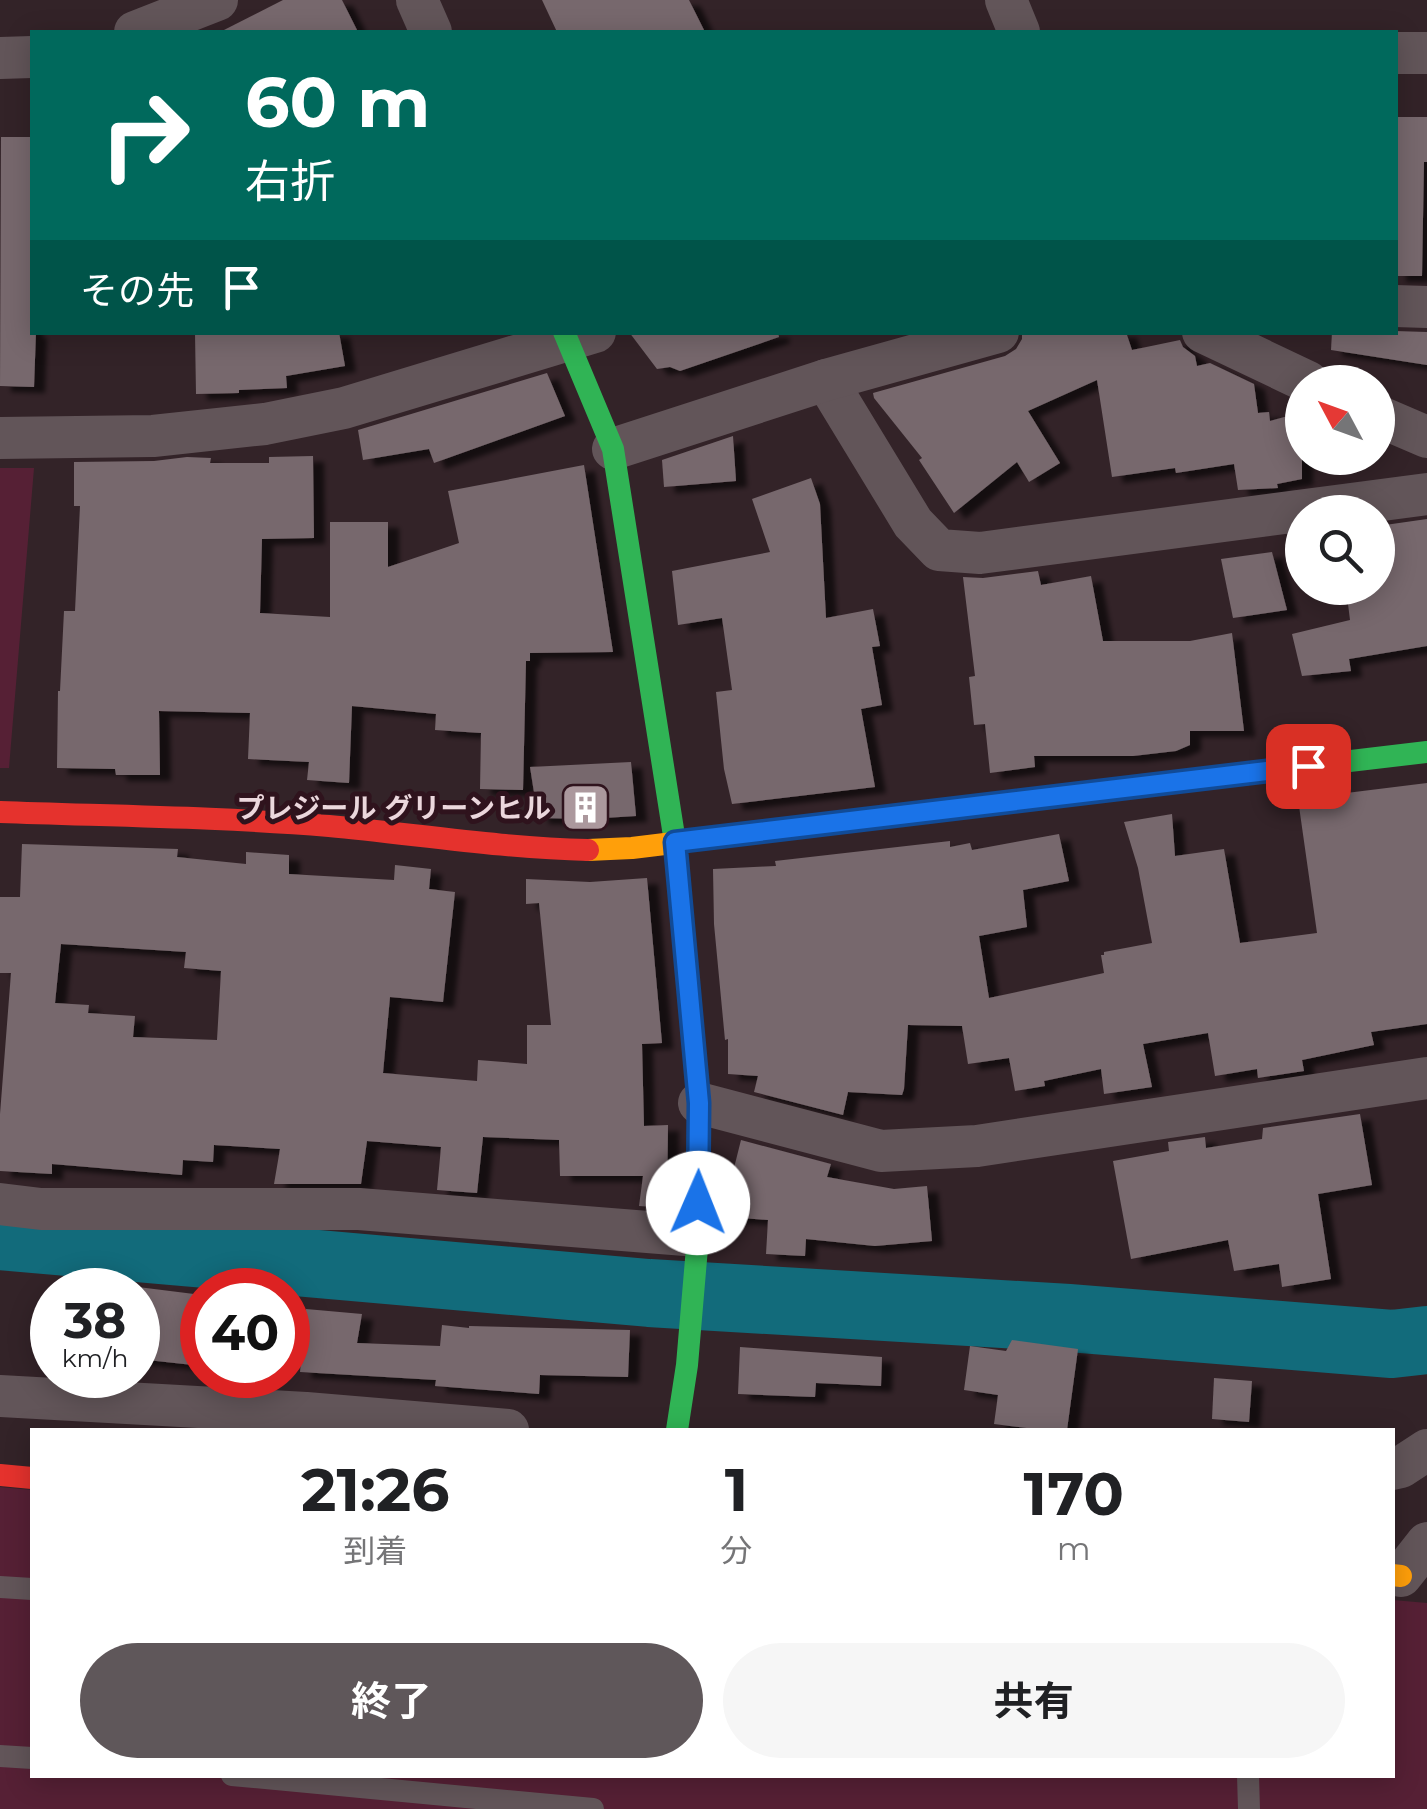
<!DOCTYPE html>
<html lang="ja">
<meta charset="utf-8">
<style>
body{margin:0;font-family:Montserrat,"Noto Sans JP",sans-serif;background:#f6f6f6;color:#202124;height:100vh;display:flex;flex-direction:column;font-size:38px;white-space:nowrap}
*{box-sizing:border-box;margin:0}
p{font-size:32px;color:#757577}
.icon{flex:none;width:55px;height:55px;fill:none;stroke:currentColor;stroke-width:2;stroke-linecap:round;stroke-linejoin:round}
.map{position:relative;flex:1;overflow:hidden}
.panel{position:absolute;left:30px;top:1428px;width:1365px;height:350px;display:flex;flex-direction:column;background:#fff;border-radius:0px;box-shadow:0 5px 25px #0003}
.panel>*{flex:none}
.top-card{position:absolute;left:30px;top:30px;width:1368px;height:305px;border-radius:0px;box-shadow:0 5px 25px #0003;background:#00695c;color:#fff;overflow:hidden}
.needle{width:65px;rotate:311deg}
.tools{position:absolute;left:1285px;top:365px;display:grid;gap:20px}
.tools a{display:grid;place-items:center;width:110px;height:110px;border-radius:50%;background:#fff;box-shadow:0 5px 25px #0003;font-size:50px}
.speed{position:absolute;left:30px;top:1268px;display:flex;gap:20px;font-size:50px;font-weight:700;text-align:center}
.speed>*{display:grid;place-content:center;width:130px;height:130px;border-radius:50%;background:#fff;box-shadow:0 5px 25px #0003;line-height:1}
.speed small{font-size:25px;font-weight:400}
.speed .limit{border:15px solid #d22;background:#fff;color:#111}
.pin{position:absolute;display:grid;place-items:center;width:85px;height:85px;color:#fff;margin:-42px;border-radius:20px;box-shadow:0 5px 15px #0006}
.me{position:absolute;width:110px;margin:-55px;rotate:1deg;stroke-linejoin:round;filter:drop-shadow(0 0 8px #0008)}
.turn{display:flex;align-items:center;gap:35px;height:210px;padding:0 50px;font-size:45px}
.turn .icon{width:130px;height:130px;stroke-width:2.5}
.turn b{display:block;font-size:70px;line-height:85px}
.then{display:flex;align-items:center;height:95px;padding:0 50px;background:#0003;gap:20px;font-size:38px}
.eta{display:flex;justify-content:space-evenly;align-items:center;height:170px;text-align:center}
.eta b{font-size:60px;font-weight:700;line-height:70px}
.button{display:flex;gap:20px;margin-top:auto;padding:20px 50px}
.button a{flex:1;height:115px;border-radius:60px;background:#5f575a;color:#fff;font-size:40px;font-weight:700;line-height:115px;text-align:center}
.button a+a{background:#f6f6f6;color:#202124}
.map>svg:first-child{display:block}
.green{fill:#562035}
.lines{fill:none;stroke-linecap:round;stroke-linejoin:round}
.river{stroke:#126b7b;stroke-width:68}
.building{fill:#77686d;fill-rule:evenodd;filter:url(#shadow)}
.lane{stroke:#625559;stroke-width:22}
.street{stroke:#625559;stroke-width:42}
.fast{stroke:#30b455;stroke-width:22}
.slow{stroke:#ff9f0a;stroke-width:22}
.jam{stroke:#e5322d;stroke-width:22}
.route-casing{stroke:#114b97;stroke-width:25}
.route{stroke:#1a73e8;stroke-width:18}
.labels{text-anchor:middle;stroke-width:10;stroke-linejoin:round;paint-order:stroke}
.poi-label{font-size:28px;font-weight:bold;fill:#ebd7dc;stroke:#2f131d;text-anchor:end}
</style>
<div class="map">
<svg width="1427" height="1809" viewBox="0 0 1427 1809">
<defs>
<filter id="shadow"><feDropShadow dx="11" dy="6" stdDeviation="2.5" flood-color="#0009"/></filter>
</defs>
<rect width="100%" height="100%" fill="#332328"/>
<g class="green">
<polygon points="0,468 34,468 9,768 0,768"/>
<polygon points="0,1487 32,1490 32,1775 1392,1775 1393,1600 1427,1603 1427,1809 0,1809"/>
</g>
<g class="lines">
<polyline class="river" points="0,1236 649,1293 1069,1318 1392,1344 1427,1340"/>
</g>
<g class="building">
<polygon points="283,0 342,0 358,32 220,32"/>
<polygon points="542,0 689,0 705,32 557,32"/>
<polygon points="1395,117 1427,117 1427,162 1424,162 1422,276 1395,276"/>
<polygon points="1,137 32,137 32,332 36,332 34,387 0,386"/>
<polygon points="1395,331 1427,332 1427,365 1331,350 1332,332"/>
<polygon points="339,332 345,366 286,376 287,388 239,390 239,393 196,394 195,333"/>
<polygon points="629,332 778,332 779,337 680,371 670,367 657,369"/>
<polygon points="1022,332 1126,332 1132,350 1180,340 1183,347 1195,356 1197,366 1210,363 1254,384 1258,413 1269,412 1270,421 1302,412 1302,479 1277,484 1278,488 1238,490 1234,464 1176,473 1175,468 1112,477 1097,380 1028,411 1060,463 1029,482 1017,462 954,513 919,460 922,458 874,398 873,393 1005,356 1016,349 1022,339"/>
<polygon points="547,373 565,416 434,463 429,449 363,460 358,430"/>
<polygon points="733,436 736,481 664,487 662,460"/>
<polygon points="313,456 314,538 262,539 260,613 330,617 330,522 388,522 388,567 459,543 448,491 584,465 613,652 530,653 530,661 526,661 523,790 480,789 481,733 435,730 436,714 352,706 349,783 307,780 309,762 248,759 250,713 159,711 160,775 116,775 115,769 57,768 58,691 60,691 64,611 75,611 80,506 74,506 74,462 154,461 187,457 211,458 210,463 269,463 269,457"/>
<polygon points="811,478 820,504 826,618 873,609 880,646 872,647 882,705 861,709 875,787 732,804 724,769 716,692 732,690 722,618 678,625 672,571 770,552 752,499"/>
<polygon points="1427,519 1427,646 1349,659 1351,671 1302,676 1292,634 1350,620 1346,588 1378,588 1378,526"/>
<polygon points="1272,552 1287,610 1233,618 1221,559"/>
<polygon points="1038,571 1041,585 1091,576 1103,641 1190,641 1232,633 1244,731 1190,731 1190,745 1176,751 1133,756 1034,756 1035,767 990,773 985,724 974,725 969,677 975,676 963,577 983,578"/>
<polygon points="631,762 636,816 588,819 538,818 530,767"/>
<polygon points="1427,783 1427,1024 1371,1032 1374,1045 1302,1060 1304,1071 1258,1078 1257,1069 1215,1076 1208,1033 1143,1044 1152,1087 1104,1094 1101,1069 1044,1081 1045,1086 1015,1091 1009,1058 968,1064 962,1026 908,1025 904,1089 902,1095 848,1092 843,1115 754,1092 758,1076 728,1074 728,1039 725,1040 714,924 713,869 776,866 775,861 950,841 950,847 970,843 972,850 1059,834 1069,881 1023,890 1027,927 979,936 989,998 1104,973 1101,955 1104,955 1104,952 1152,943 1138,868 1124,822 1172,814 1175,856 1224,849 1240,943 1317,933 1298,799"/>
<path d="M22,844L178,849L177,857L246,864V852L289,855V874L394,880L395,865L431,869L429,889L455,892L443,1002L390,997L383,1073L477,1081L478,1060L527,1064V1025H551L539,903L526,904V879L590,882L647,878L662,1043L642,1044L644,1126L668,1125L667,1208L639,1206L643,1176H560L559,1140L483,1137L477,1193L437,1190L441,1147L367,1141L361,1184H274L280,1149L214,1145L213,1162L183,1160L182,1175L52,1164V1174L0,1171V1114L11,973H0V897H20ZM61,944L186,952L184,968L221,971L217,1040L133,1037L135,1016L88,1013L89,1005L55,1003Z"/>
<polygon points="1360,1114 1372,1185 1318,1194 1331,1279 1282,1287 1279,1264 1234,1271 1228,1240 1131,1259 1113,1161 1169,1151 1168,1142 1205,1137 1206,1148 1262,1139 1263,1128"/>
<polygon points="741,1140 831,1164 827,1177 894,1189 927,1186 932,1241 875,1246 806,1239 805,1256 766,1254 768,1220 729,1217 730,1184"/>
<polygon points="138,1287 202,1295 202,1366 138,1359"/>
<polygon points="306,1309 362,1314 357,1343 440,1346 442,1325 469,1328 469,1326 630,1330 628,1377 540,1375 539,1394 435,1386 436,1380 300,1372"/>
<polygon points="1012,1340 1078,1349 1067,1430 1043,1430 994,1424 998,1395 964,1390 970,1346 1006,1351"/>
<polygon points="740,1347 882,1357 881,1386 816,1383 815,1397 738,1394"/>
<polygon points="1214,1378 1252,1381 1249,1422 1212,1419"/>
</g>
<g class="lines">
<g class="lane">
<polyline points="0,1587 32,1589"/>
<polyline points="0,1756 32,1758"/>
<polyline points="232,1775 593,1809"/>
<polyline points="1248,1775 1249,1809"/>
</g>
<g class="street">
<polyline points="417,0 431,32"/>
<polyline points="1006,0 1019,32"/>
<polyline points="135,32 217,0"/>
<polyline points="1395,53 1427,53"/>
<polyline points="0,58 32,57"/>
<polyline points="1395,306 1427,307"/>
<polyline points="1203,332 1308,382"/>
<polyline points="826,380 913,523 939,550 980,553 1427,494"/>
<polyline points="1378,416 1427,437"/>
<polyline points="0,438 153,436 265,424 344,408 595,332"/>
<polyline points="613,449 826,380 998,332"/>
<polyline points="699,1103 881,1151 977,1146 1427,1078"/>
<polyline points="0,1204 41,1209 359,1209 698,1236"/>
<polyline points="0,1396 306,1413 508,1430"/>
<polyline points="1392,1469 1401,1467 1427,1450"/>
<polyline points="1401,1576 1427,1543"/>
</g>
<g class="fast">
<polyline points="564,332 613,449 675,842 699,1103 698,1236 687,1365 677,1430"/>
<polyline points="1156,784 1427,752"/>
</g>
<g class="slow">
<polyline points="588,850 632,848 1156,784"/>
<polyline points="1392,1575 1401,1576"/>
</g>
<g class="jam">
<path d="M0,812C110,816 220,817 329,826C415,834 501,848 588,850"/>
<polyline points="0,1475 32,1478"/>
</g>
</g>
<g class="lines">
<defs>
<polyline id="route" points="698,1203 699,1103 675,842 1308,766"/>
</defs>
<use href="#route" class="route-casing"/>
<use href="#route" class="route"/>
</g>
<defs>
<symbol id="building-square" viewBox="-11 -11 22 22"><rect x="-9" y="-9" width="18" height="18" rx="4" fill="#ab989d" stroke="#2f131d"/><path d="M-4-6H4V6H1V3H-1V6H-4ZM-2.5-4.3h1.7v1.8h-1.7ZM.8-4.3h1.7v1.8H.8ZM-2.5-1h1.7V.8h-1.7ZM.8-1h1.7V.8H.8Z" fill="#fff"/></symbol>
</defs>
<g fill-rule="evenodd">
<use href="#building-square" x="558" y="780" width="55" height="55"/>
</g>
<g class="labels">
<g class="poi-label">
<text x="551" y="818">プレジール グリーンヒル</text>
</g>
</g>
</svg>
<div class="tools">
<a><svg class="needle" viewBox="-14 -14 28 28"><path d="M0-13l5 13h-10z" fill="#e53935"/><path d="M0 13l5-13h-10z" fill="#757577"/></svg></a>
<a><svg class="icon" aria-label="search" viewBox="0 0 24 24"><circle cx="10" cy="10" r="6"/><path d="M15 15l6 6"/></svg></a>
</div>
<div class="speed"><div>38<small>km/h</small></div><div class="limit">40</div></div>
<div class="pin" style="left:1308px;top:766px;background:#d93025"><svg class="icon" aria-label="arrive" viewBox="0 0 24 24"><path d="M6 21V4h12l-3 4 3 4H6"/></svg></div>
<svg class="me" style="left:698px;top:1203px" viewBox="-20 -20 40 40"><circle r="19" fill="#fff"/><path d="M0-13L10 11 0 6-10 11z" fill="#1a73e8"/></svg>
<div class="top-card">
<div class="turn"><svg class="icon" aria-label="right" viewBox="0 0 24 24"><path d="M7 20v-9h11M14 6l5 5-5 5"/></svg><div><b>60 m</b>右折</div></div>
<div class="then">その先<svg class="icon" aria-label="arrive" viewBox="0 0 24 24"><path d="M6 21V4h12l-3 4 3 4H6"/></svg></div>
</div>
<section class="panel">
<div class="eta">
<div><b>21:26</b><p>到着</p></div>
<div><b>1</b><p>分</p></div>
<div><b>170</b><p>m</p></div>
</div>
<div class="button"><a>終了</a><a>共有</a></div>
</section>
</div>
